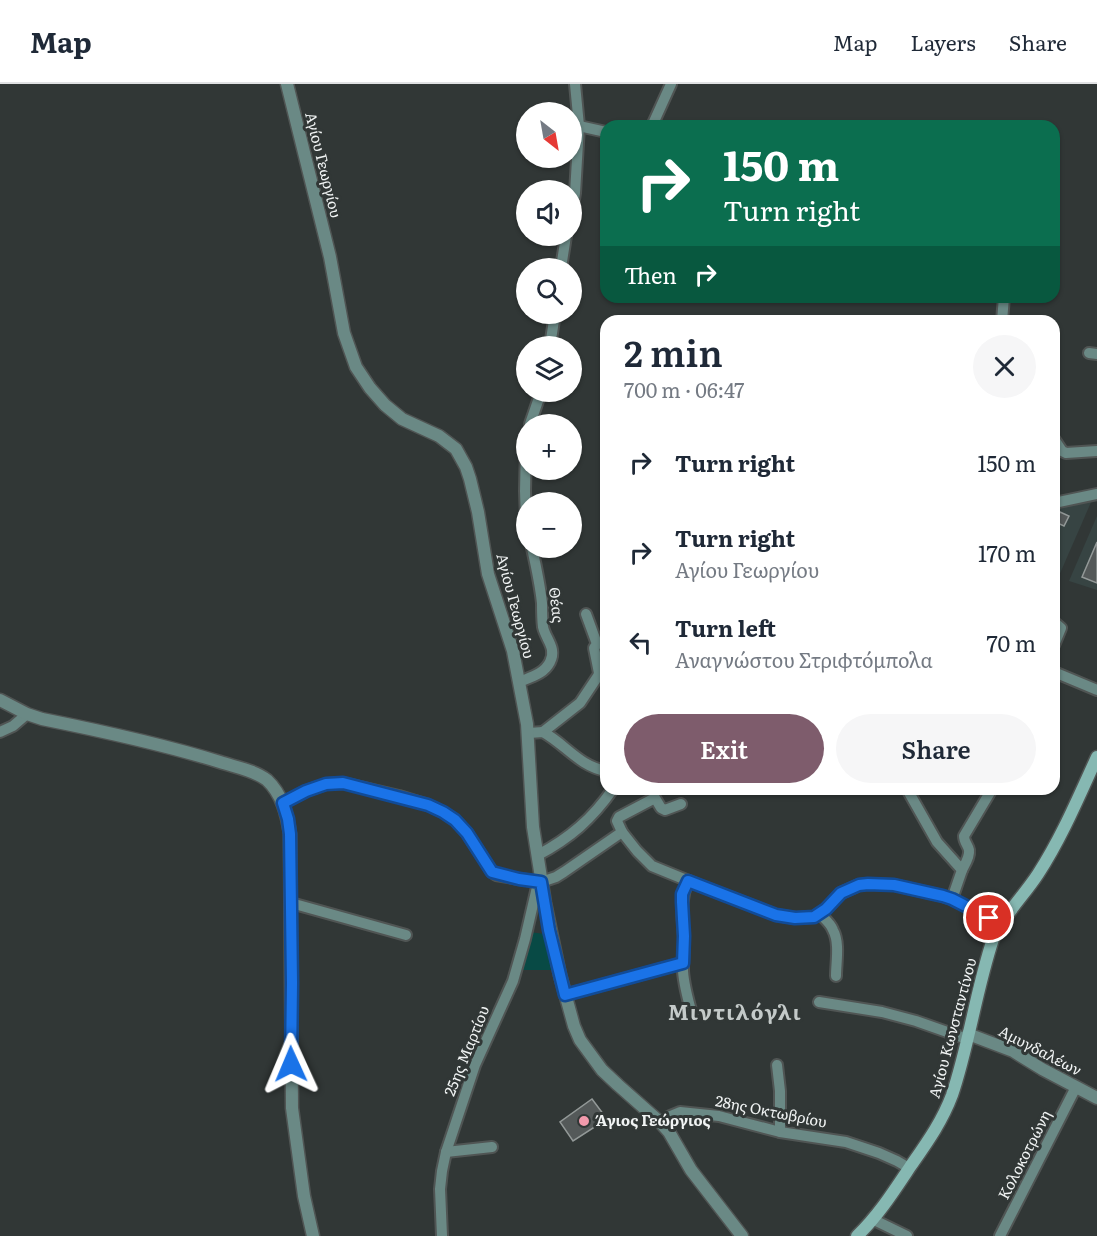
<!DOCTYPE html>
<meta charset="utf-8">
<style>
body{margin:0;font-family:Literata,serif;background:#f6f6f7;color:#1f2937;height:100vh;display:flex;flex-direction:column;font-size:22px;white-space:nowrap}
*{box-sizing:border-box;margin:0}
p{font-size:20px;color:#747a83}
.icon{flex:none;width:33px;height:33px;fill:none;stroke:currentColor;stroke-width:2;stroke-linecap:round;stroke-linejoin:round}
.map{position:relative;flex:1;overflow:hidden}
.side{position:absolute;left:600px;top:231px;width:460px;height:480px;display:flex;flex-direction:column;background:#fff;border-radius:18px;box-shadow:0 2px 4px #0004}
.side>*{flex:none}
.guide{position:absolute;left:600px;top:36px;width:460px;height:183px;border-radius:18px;box-shadow:0 2px 4px #0004;background:#0b6e4f;color:#fff;overflow:hidden}
.needle{width:39px;rotate:149deg}
.tools{position:absolute;left:516px;top:18px;display:grid;gap:12px}
.tools a{display:grid;place-items:center;width:66px;height:66px;border-radius:50%;background:#fff;box-shadow:0 2px 4px #0004;font-size:30px}
.pin{position:absolute;display:grid;place-items:center;width:51px;height:51px;color:#fff;margin:-26px;border:3px solid #fff;border-radius:50%;box-shadow:0 2px 6px #0007}
.me{position:absolute;width:66px;margin:-33px;rotate:359deg;stroke-linejoin:round;filter:drop-shadow(0 0 4px #0008)}
.turn{display:flex;align-items:center;gap:21px;height:126px;padding:0 24px;font-size:27px}
.turn .icon{width:78px;height:78px;stroke-width:2.5}
.turn b{display:block;font-size:42px;line-height:51px}
.then{display:flex;align-items:center;height:57px;padding:0 24px;background:#0003;gap:12px;font-size:22px}
.round{display:grid;place-items:center;flex:none;width:63px;height:63px;border-radius:32px;background:#f6f6f7}
.overview{display:flex;align-items:center;justify-content:space-between;height:102px;padding:0 24px}
h1{font-size:36px;font-weight:600;line-height:45px}
.action{display:flex;gap:12px;margin-top:auto;padding:12px 24px}
.action a{flex:1;height:69px;border-radius:36px;background:#7e5c6c;color:#fff;font-size:24px;font-weight:600;line-height:69px;text-align:center}
.action a+a{background:#f6f6f7;color:#1f2937}
ul{padding:0;list-style:none}
li{display:flex;align-items:center;gap:18px;height:90px;padding:0 24px}
li div{flex:1}
li b{display:block;font-size:22px}
li em{font-style:normal}
header{display:flex;align-items:center;gap:36px;box-sizing:border-box;height:84px;padding:0 30px;background:#fff;border-bottom:2px solid #e0e1e3}
header strong{font-size:28px}
nav{display:flex;gap:33px;margin-inline-start:auto;font-size:21px}
.map>svg:first-child{display:block}
.built{fill:#374443}
.green{fill:#084a45}
.building{fill:#545959;stroke:#939998;stroke-width:1.5}
.lines{fill:none;stroke-linecap:round;stroke-linejoin:round}
.minor-casing{stroke:#505554;stroke-width:14}
.tertiary-casing{stroke:#505554;stroke-width:15}
.secondary-casing{stroke:#505554;stroke-width:15}
.minor{stroke:#6a8985;stroke-width:10}
.tertiary{stroke:#6a8985;stroke-width:12}
.secondary{stroke:#86b8b2;stroke-width:12}
.route-casing{stroke:#114b97;stroke-width:15}
.route{stroke:#1a73e8;stroke-width:10}
.poi-dot{fill:#f29aac;stroke:#313736;stroke-width:2}
.labels{text-anchor:middle;stroke-width:6;stroke-linejoin:round;paint-order:stroke}
.street-label{font-size:15px;fill:#f0f3f3;stroke:#313736}
.poi-label{font-size:15px;font-weight:bold;fill:#f0f3f3;stroke:#313736;text-anchor:start}
.district-label{font-size:21px;font-weight:bold;letter-spacing:1.5px;fill:#c4cac9;stroke:#313736}
</style>
<header>
<strong>Map</strong>
<nav><a>Map</a><a>Layers</a><a>Share</a></nav>
</header>
<div class="map">
<svg width="1097" height="1152" viewBox="0 0 1097 1152">
<rect width="100%" height="100%" fill="#313736"/>
<g class="built">
<polygon points="1092,416 1058,494 1054,492 1054,425"/>
<polygon points="1097,432 1097,506 1069,497"/>
</g>
<polygon class="green" points="529,848 545,850 553,886 520,886"/>
<g class="building">
<polygon points="1060,428 1069,432 1064,442 1055,438"/>
<polygon points="1097,458 1097,499 1082,493"/>
<polygon points="592,1015 607,1035 573,1057 560,1038"/>
</g>
<g class="lines">
<defs>
<g id="minor">
<polyline points="579,42 606,48"/>
<polyline points="652,42 671,0"/>
<polyline points="572,128 575,109 579,42 575,0"/>
<polyline points="561,184 566,152"/>
<polyline points="1002,237 1004,213"/>
<polyline points="550,262 555,230"/>
<polyline points="1089,269 1097,270"/>
<polyline points="530,340 541,308"/>
<polyline points="1054,355 1062,367 1066,369 1097,367"/>
<polyline points="526,362 525,407 526,435"/>
<polyline points="1054,419 1097,410"/>
<polyline points="1054,538 1061,544 1054,561"/>
<polyline points="1054,588 1097,606"/>
<path d="M519,598C531,593 544,590 550,578C557,564 546,556 543,543C542,535 542,527 542,519C540,501 536,482 532,464"/>
<polyline points="0,648 13,642 27,630"/>
<polyline points="543,648 580,619 598,592 599,589 594,564 597,560 586,530"/>
<path d="M529,649L543,648C565,660 579,682 606,687"/>
<polyline points="907,705 937,758 962,786 952,815"/>
<polyline points="283,719 306,707 326,700 343,699 399,712 428,721 443,728 455,736 467,749 492,788 496,791 519,795 541,798 556,793 564,788 622,748 617,737 619,733 655,714 661,724 665,726 681,720"/>
<polyline points="622,748 637,767 652,782 701,802 776,831 795,834 814,833 826,825 841,809 859,801 868,800 894,801 943,812 952,815 989,834 1001,838"/>
<path d="M538,771C570,754 592,735 613,705"/>
<path d="M962,786C965,780 970,773 969,766C968,761 964,758 964,752L992,705"/>
<path d="M688,797C679,818 683,832 684,854C684,865 683,876 683,887C684,902 688,916 692,930"/>
<polyline points="291,819 406,851"/>
<path d="M820,830C825,835 831,840 833,846C840,859 836,878 836,892"/>
<polyline points="565,911 683,879"/>
<polyline points="819,918 882,928 916,937 967,955"/>
<polyline points="777,981 780,1007 780,1048"/>
<polyline points="661,1039 668,1033 680,1028 719,1032 780,1048 846,1058 879,1069 897,1077 909,1084"/>
<polyline points="446,1068 492,1063"/>
<polyline points="872,1135 907,1152"/>
<polyline points="442,1152 440,1105 442,1087 446,1068 475,981 513,897 525,855 537,803 541,798"/>
<polyline points="1000,1152 1076,1003"/>
</g>
<g id="tertiary">
<polyline points="287,0 330,173 344,249 356,283 370,304 385,321 402,335 439,352 456,365 466,383 470,395 478,428 488,490 513,567 527,640 533,743 545,819 560,891 574,942 580,956 602,986 618,1001 661,1039 669,1048 691,1086 742,1152"/>
<path d="M0,616L27,630L42,635C102,647 162,660 220,678C235,683 254,686 267,696C282,710 287,730 290,750L292,1024L304,1112L313,1152"/>
<polyline points="968,950 1013,967 1042,985 1097,1014"/>
</g>
<path id="secondary" d="M857,1152C878,1132 894,1107 910,1083C926,1060 942,1038 952,1011C969,961 976,906 993,855C1005,829 1023,813 1038,790C1062,753 1079,712 1097,673"/>
</defs>
<use href="#minor" class="minor-casing"/>
<use href="#tertiary" class="tertiary-casing"/>
<use href="#secondary" class="secondary-casing"/>
<use href="#minor" class="minor"/>
<use href="#tertiary" class="tertiary"/>
<use href="#secondary" class="secondary"/>
</g>
<g class="lines">
<defs>
<polyline id="route" points="291,980 292,899 290,750 288,735 283,719 306,707 326,700 343,699 428,721 443,728 455,736 467,749 492,788 519,795 541,798 549,846 565,911 683,879 684,852 682,818 682,810 688,797 776,831 795,834 814,833 826,825 841,809 859,801 868,800 894,801 943,812 952,815 989,834"/>
</defs>
<use href="#route" class="route-casing"/>
<use href="#route" class="route"/>
</g>
<circle class="poi-dot" cx="584" cy="1037" r="6"/>
<g class="labels">
<g class="street-label">
<text transform="translate(323 81) rotate(76)" y="5">Αγίου Γεωργίου</text>
<text transform="translate(556 521) rotate(83)" y="5">Θέας</text>
<text transform="translate(515 522) rotate(75)" y="5">Αγίου Γεωργίου</text>
<text transform="translate(953 944) rotate(-75)" y="5">Αγίου Κωνσταντίνου</text>
<text transform="translate(467 967) rotate(-68)" y="5">25ης Μαρτίου</text>
<text transform="translate(1040 967) rotate(27)" y="5">Αμυγδαλέων</text>
<text transform="translate(771 1028) rotate(11)" y="5">28ης Οκτωβρίου</text>
<text transform="translate(1025 1071) rotate(-63)" y="5">Κολοκοτρώνη</text>
</g>
<g class="poi-label">
<text x="596" y="1042">Άγιος Γεώργιος</text>
</g>
<g class="district-label">
<text x="735" y="936">Μιντιλόγλι</text>
</g>
</g>
</svg>
<div class="tools">
<a><svg class="needle" viewBox="-14 -14 28 28"><path d="M0-13l5 13h-10z" fill="#e53935"/><path d="M0 13l5-13h-10z" fill="#747a83"/></svg></a>
<a><svg class="icon" aria-label="sound" viewBox="0 0 24 24"><path d="M4 9h4l5-4v14l-5-4H4zM17 9q2 3 0 6"/></svg></a>
<a><svg class="icon" aria-label="search" viewBox="0 0 24 24"><circle cx="10" cy="10" r="6"/><path d="M15 15l6 6"/></svg></a>
<a><svg class="icon" aria-label="layers" viewBox="0 0 24 24"><path d="M12 4l9 5-9 5-9-5zM3 14l9 5 9-5"/></svg></a>
<a>+</a>
<a>−</a>
</div>
<div class="pin" style="left:989px;top:834px;background:#d93025"><svg class="icon" aria-label="arrive" viewBox="0 0 24 24"><path d="M6 21V4h12l-3 4 3 4H6"/></svg></div>
<svg class="me" style="left:291px;top:980px" viewBox="-20 -20 40 40"><path d="M0-17L14 15 0 8-14 15z" fill="#1a73e8" stroke="#fff" stroke-width="4"/></svg>
<div class="guide">
<div class="turn"><svg class="icon" aria-label="right" viewBox="0 0 24 24"><path d="M7 20v-9h11M14 6l5 5-5 5"/></svg><div><b>150 m</b>Turn right</div></div>
<div class="then">Then<svg class="icon" aria-label="right" viewBox="0 0 24 24"><path d="M7 20v-9h11M14 6l5 5-5 5"/></svg></div>
</div>
<section class="side">
<div class="overview"><div><h1>2 min</h1><p>700 m · 06:47</p></div><a class="round"><svg class="icon" aria-label="close" viewBox="0 0 24 24"><path d="M6 6l12 12M18 6L6 18"/></svg></a></div>
<ul>
<li><svg class="icon" aria-label="right" viewBox="0 0 24 24"><path d="M7 20v-9h11M14 6l5 5-5 5"/></svg><div><b>Turn right</b></div><em>150 m</em></li>
<li><svg class="icon" aria-label="right" viewBox="0 0 24 24"><path d="M7 20v-9h11M14 6l5 5-5 5"/></svg><div><b>Turn right</b><p>Αγίου Γεωργίου</p></div><em>170 m</em></li>
<li><svg class="icon" aria-label="left" viewBox="0 0 24 24"><path d="M17 20v-9H6M10 6l-5 5 5 5"/></svg><div><b>Turn left</b><p>Αναγνώστου Στριφτόμπολα</p></div><em>70 m</em></li>
</ul>
<div class="action"><a>Exit</a><a>Share</a></div>
</section>
</div>
